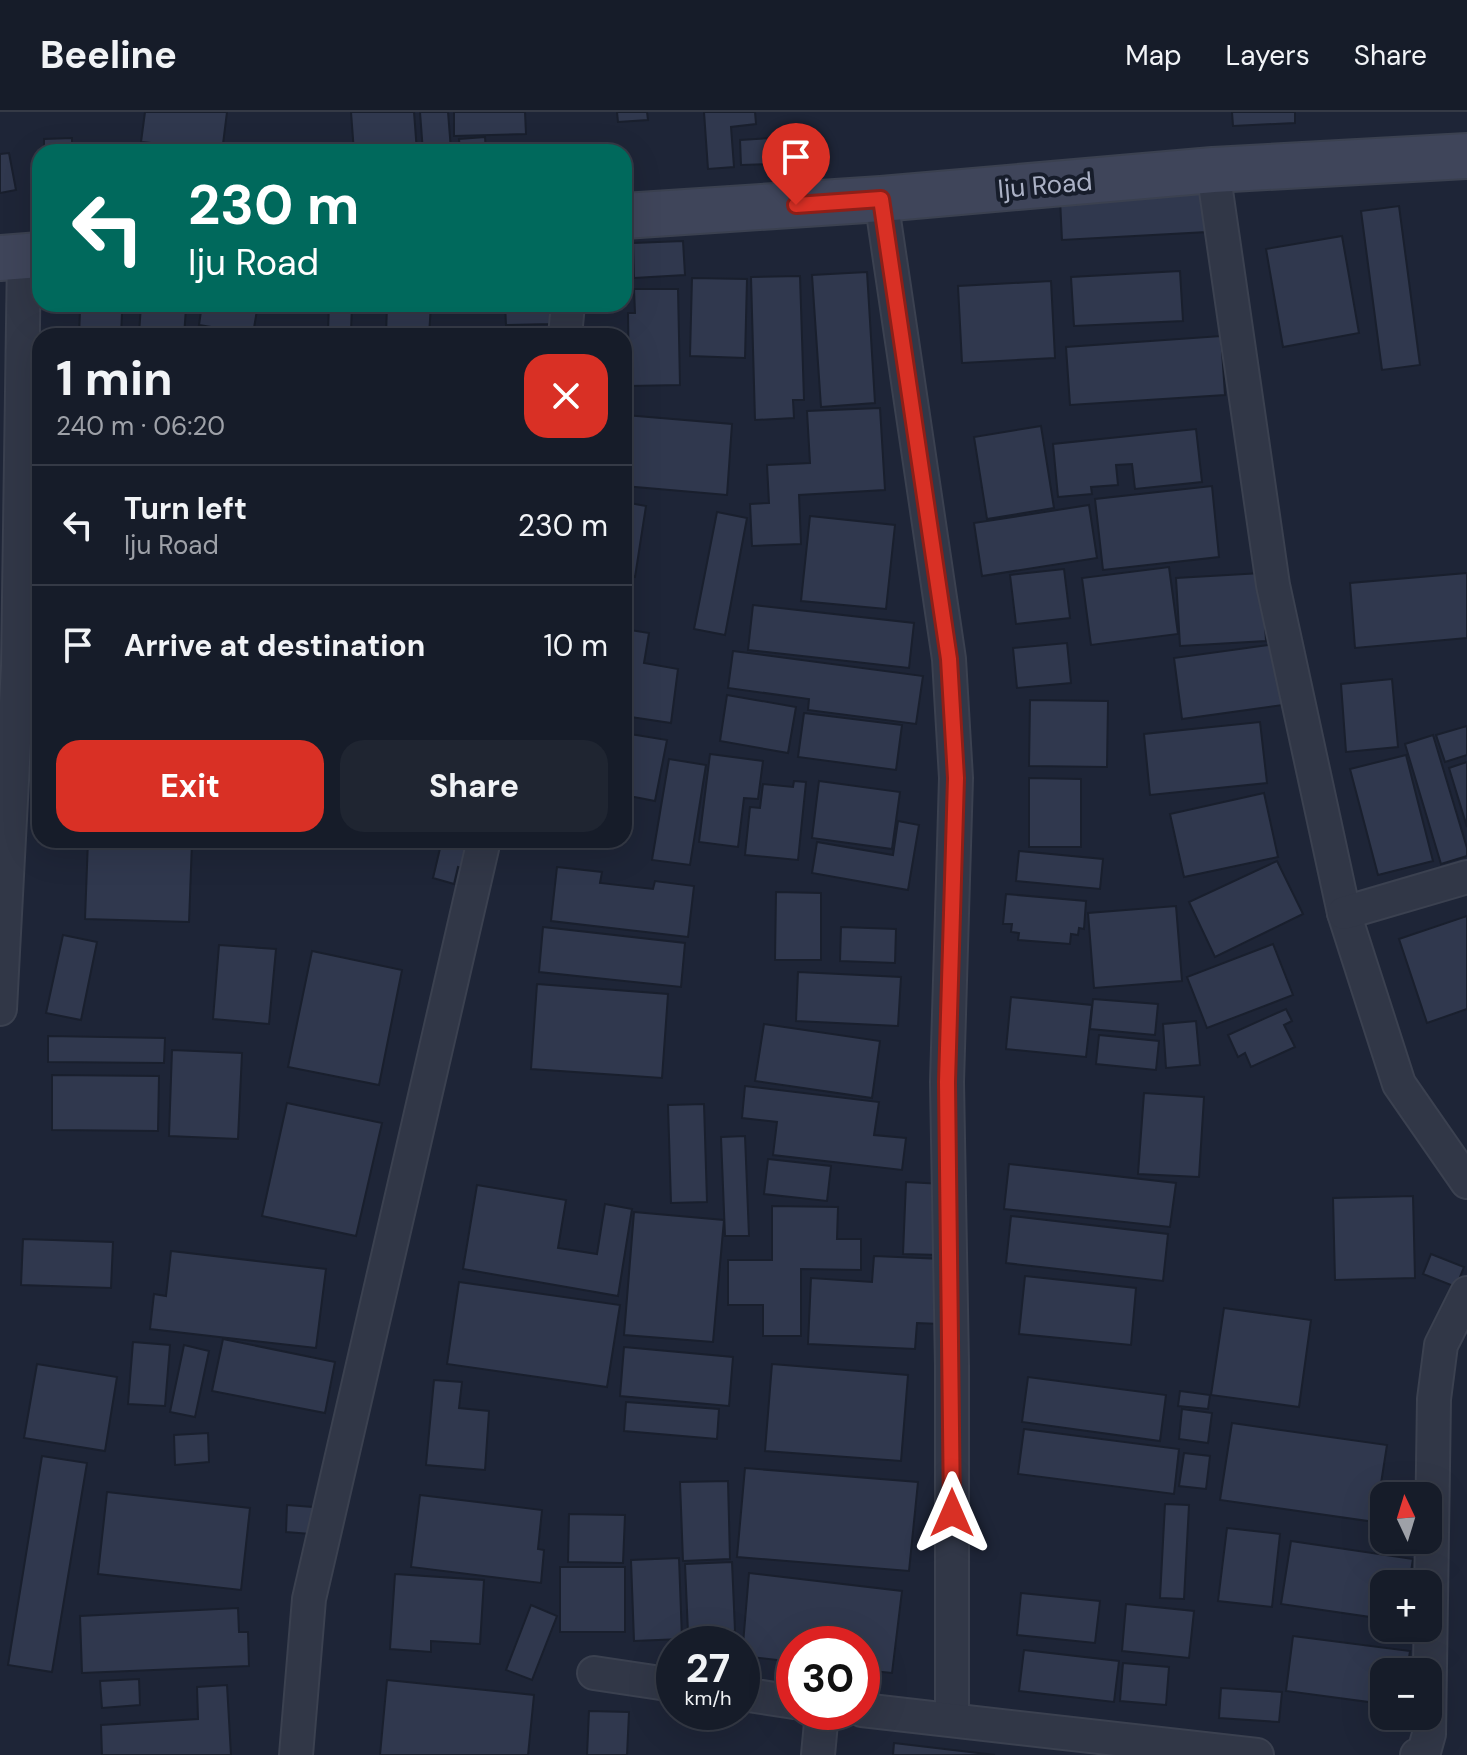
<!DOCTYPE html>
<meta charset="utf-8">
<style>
body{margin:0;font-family:"DM Sans",sans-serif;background:#1f2531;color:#f1f3f6;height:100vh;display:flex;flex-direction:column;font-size:30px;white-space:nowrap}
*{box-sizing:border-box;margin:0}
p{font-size:26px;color:#9ea1a8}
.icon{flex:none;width:44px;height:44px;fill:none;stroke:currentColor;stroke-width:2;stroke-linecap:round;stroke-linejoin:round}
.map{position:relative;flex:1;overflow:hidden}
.details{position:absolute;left:32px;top:216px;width:600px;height:520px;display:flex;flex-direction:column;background:#161c29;border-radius:24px;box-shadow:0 8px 32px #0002,0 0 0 2px #353a46}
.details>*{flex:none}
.top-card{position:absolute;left:32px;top:32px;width:600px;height:168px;border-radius:24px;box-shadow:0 8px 32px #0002,0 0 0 2px #353a46;background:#00695c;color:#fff;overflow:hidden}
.needle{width:52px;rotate:356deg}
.controls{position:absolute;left:1370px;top:1370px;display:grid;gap:16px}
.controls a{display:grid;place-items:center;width:72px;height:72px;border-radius:16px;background:#161c29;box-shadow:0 8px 32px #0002,0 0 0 2px #353a46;font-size:40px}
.speed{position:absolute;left:656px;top:1514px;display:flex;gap:16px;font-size:40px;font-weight:700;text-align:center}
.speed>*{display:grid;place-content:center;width:104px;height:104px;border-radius:50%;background:#161c29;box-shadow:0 8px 32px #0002,0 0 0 2px #353a46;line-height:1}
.speed small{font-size:20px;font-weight:400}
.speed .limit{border:12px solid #d22;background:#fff;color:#111}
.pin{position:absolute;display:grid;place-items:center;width:68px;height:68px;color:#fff;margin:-82px -34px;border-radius:50% 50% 50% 0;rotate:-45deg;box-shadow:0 0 8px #0007}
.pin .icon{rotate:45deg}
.me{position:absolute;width:88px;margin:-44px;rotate:0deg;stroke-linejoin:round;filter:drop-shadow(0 0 6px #0008)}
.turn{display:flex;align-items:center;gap:28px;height:168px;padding:0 24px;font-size:36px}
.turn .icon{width:104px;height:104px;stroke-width:2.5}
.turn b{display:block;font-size:56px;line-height:68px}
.round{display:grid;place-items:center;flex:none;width:84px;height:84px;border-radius:24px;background:#1f2531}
.summary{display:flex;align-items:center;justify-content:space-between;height:136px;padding:0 24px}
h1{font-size:48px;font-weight:700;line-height:60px}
.action{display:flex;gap:16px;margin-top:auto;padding:16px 24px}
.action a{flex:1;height:92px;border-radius:24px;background:#d93025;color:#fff;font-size:32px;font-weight:700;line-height:92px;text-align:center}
.action a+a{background:#1f2531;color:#f1f3f6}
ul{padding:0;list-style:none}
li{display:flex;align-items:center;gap:24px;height:120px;padding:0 24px;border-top:2px solid #353a46}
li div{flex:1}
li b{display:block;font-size:30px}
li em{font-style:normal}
header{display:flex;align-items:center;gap:48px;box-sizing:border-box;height:112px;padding:0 40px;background:#161c29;border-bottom:2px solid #353a46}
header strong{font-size:38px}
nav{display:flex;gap:44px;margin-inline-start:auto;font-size:28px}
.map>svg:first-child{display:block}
.building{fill:#30384e;stroke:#191f2d;stroke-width:2}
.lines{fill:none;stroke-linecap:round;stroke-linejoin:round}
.street-casing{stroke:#3b4150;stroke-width:36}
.secondary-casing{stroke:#3b4150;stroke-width:48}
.street{stroke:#313747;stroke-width:32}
.secondary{stroke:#3f455a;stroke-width:44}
.route-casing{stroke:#8d1f18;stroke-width:20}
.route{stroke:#d93025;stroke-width:14}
.labels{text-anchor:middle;stroke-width:8;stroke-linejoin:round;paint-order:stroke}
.street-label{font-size:26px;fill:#abb1c5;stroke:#171d2b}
</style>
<header>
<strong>Beeline</strong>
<nav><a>Map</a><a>Layers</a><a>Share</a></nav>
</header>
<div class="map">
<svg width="1467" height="1643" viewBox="0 0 1467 1643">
<rect width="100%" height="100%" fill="#1e2537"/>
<g class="building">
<polygon points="145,0 227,0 222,40 146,40 149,39 150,31 141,30"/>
<polygon points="351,0 414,0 417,40 354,40"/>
<polygon points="420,0 448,0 451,38 423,40"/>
<polygon points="454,0 525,0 526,22 454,24"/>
<polygon points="617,0 647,0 648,8 618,10"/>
<polygon points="704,0 755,0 756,12 731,15 734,55 708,57"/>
<polygon points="1232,0 1295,0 1295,11 1233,14"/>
<polygon points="485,25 486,40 460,40 459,27"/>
<polygon points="72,26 72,40 44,40 44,27"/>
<polygon points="771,26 772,52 741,53 740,28"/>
<polygon points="9,41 16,78 0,81 0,42"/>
<polygon points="1205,80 1207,120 1062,128 1060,87"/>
<polygon points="1399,94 1420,253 1382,258 1361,99"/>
<polygon points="1342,124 1359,221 1283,235 1266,137"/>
<polygon points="683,129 685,163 634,166 633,131"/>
<polygon points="1180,159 1183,209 1074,214 1071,165"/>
<polygon points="867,160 875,291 821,295 812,163"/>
<polygon points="800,164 804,288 793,288 794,306 755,308 751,165"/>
<polygon points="692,166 747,167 745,246 690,244"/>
<polygon points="1051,169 1055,246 962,251 958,174"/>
<polygon points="634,177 678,177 680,273 629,274 628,201 635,201"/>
<polygon points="202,192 258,192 253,222 199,213"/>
<polygon points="329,192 352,192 351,220 328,220"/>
<polygon points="387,192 431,192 429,224 386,224"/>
<polygon points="505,192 552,192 552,212 506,213"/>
<polygon points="141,193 186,196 184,224 139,222"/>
<polygon points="80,199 122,201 121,224 79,224"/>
<polygon points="519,218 553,219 553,224 519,224"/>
<polygon points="1221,224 1225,283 1070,293 1066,235"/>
<polygon points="880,296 885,378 799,383 801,432 752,434 750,392 769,391 767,353 810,351 807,299"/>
<polygon points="625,303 732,312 727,383 624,374"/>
<polygon points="1041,314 1054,396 987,407 974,325"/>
<polygon points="1196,317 1202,370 1135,377 1132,352 1116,353 1118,373 1091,375 1092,382 1058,385 1053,332"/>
<polygon points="1212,374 1219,445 1103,458 1095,387"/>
<polygon points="624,390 646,394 635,465 624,463"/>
<polygon points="1089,393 1097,446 982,464 974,411"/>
<polygon points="717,400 747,406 725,523 694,517"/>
<polygon points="810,404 895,413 886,497 801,489"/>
<polygon points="1169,455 1178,522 1091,533 1082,466"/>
<polygon points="1064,457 1070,506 1016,512 1010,463"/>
<polygon points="1262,461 1266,529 1180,534 1176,466"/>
<polygon points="1467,461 1467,526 1355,536 1350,471"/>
<polygon points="753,493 914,511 909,556 748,538"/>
<polygon points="624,517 649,521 644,551 678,557 671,611 624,604"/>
<polygon points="1067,531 1071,571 1017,576 1013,536"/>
<polygon points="1275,532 1283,593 1182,607 1174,546"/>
<polygon points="733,539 923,564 916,612 808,598 809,587 728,576"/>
<polygon points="1392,567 1398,635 1346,640 1341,572"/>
<polygon points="727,583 796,595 788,641 720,629"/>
<polygon points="1030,588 1108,589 1107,655 1029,654"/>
<polygon points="804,601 902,613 896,658 798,645"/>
<polygon points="1260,610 1267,671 1150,683 1144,622"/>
<polygon points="1467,614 1467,643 1445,650 1436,623"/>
<polygon points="624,621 667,628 655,689 624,683"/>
<polygon points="1433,623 1467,736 1467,744 1441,752 1405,632"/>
<polygon points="710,642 763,649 758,687 744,686 738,735 699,730"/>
<polygon points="1406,643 1433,749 1378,763 1350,657"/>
<polygon points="669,647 706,653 690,753 652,748"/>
<polygon points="1467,650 1467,715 1449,656"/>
<polygon points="1029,666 1081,667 1081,735 1029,735"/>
<polygon points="794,669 806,670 798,748 745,743 750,695 760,696 763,672 793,675"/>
<polygon points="819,669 900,680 892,737 812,726"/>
<polygon points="1264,681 1278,745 1184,765 1170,702"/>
<polygon points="898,709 919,713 908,778 812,761 817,730 893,743"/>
<polygon points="88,728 192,730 189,810 85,807"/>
<polygon points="442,728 477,728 469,758 458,755 454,772 433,766"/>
<polygon points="1019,739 1103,747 1100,777 1016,769"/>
<polygon points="1277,749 1303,802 1215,845 1189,790"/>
<polygon points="557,755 602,760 600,771 653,777 655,769 694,774 688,825 551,809"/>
<polygon points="776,780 821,781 821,848 775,848"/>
<polygon points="1006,782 1086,789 1084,817 1079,816 1078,823 1071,822 1070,832 1018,828 1019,821 1011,820 1012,812 1003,812"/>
<polygon points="1176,794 1182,869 1094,876 1088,801"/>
<polygon points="1467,804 1467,897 1427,911 1399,827"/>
<polygon points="543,815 685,831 681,875 539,860"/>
<polygon points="841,815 896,817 895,851 840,849"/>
<polygon points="63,823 97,830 81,908 46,901"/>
<polygon points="1273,832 1293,883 1207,916 1187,865"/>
<polygon points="219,833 276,837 269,912 213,907"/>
<polygon points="312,839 402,858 379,973 288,955"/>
<polygon points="798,860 901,865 898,914 796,909"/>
<polygon points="537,872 668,882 662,966 531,957"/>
<polygon points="1011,885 1092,893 1086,945 1006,937"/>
<polygon points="1093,887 1158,892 1155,923 1090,917"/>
<polygon points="1286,897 1292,909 1284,913 1295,935 1251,955 1245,941 1238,945 1228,923"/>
<polygon points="1196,909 1200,953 1166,956 1163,912"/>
<polygon points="764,912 880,929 872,986 755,969"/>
<polygon points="1099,923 1159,929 1156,958 1096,952"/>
<polygon points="48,924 165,926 164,951 48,950"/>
<polygon points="172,938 242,941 238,1027 169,1024"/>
<polygon points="52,963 159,964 158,1019 52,1018"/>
<polygon points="745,974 879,990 874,1023 906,1026 902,1058 773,1043 777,1010 742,1006"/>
<polygon points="1144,981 1204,985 1199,1065 1138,1062"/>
<polygon points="287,991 382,1011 356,1124 262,1104"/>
<polygon points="704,992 707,1090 671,1091 668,993"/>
<polygon points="745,1024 749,1124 725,1124 721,1025"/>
<polygon points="768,1047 831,1054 827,1089 764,1082"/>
<polygon points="1009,1052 1176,1071 1170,1115 1004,1097"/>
<polygon points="906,1070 943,1072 940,1143 903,1142"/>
<polygon points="477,1073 566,1088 558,1136 597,1142 605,1092 632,1097 618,1184 463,1157"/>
<polygon points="1413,1084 1415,1166 1335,1168 1333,1086"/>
<polygon points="772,1094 838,1095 837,1127 861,1127 861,1158 801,1157 801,1224 763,1224 763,1193 728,1193 728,1148 772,1148"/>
<polygon points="634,1100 724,1108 713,1230 624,1223"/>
<polygon points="1011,1104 1168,1122 1163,1169 1006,1151"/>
<polygon points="23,1127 113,1130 111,1176 21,1173"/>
<polygon points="171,1139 326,1157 316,1236 150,1217 154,1182 166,1184"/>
<polygon points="1431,1142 1464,1155 1456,1175 1423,1162"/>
<polygon points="874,1144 943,1147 940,1212 917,1211 915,1237 808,1232 811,1166 872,1170"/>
<polygon points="1025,1164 1136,1176 1131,1233 1019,1222"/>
<polygon points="459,1170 620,1193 607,1275 447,1252"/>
<polygon points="1224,1196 1311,1208 1299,1295 1211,1283"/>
<polygon points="223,1227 335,1250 325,1301 212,1279"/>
<polygon points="133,1230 170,1233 165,1294 128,1292"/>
<polygon points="184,1233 209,1239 195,1305 170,1300"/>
<polygon points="624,1235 733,1245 729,1294 620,1284"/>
<polygon points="37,1252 117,1265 105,1339 24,1326"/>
<polygon points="772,1252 908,1263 901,1349 765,1339"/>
<polygon points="1028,1265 1166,1283 1160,1329 1022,1310"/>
<polygon points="434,1268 462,1270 459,1296 489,1299 485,1358 426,1353"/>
<polygon points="1180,1279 1210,1283 1208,1297 1178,1294"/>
<polygon points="626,1290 719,1297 717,1327 624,1319"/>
<polygon points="1182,1297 1212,1301 1208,1331 1179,1327"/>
<polygon points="1232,1311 1387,1333 1375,1410 1220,1388"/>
<polygon points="1024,1317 1179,1337 1174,1382 1018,1362"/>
<polygon points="208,1321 209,1350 175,1353 174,1323"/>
<polygon points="1184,1341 1210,1344 1206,1377 1179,1374"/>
<polygon points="42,1344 87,1351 52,1560 8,1553"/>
<polygon points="745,1356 918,1370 909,1459 737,1445"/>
<polygon points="728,1369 730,1447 683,1449 680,1370"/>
<polygon points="107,1380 250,1396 241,1478 98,1462"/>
<polygon points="420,1383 542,1398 538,1437 544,1438 541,1471 411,1455"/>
<polygon points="1165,1392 1189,1393 1184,1487 1160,1486"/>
<polygon points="287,1393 313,1395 311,1422 286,1420"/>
<polygon points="569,1402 625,1403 623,1451 568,1450"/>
<polygon points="1227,1416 1280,1422 1272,1495 1218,1489"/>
<polygon points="1291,1429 1413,1447 1409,1472 1384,1472 1384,1507 1281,1492"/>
<polygon points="679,1446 682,1527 634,1529 631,1448"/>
<polygon points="732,1450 735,1519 688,1521 685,1452"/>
<rect x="560" y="1455" width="65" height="65"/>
<polygon points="749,1461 902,1479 892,1561 862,1558 862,1532 794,1532 794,1550 742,1544"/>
<polygon points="395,1462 484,1468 480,1532 431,1529 431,1540 390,1537"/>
<polygon points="1021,1481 1100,1489 1095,1531 1017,1523"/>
<polygon points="1126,1492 1194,1499 1189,1546 1122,1539"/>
<polygon points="531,1493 557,1504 532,1568 506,1558"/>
<polygon points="238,1496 239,1520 248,1520 249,1554 82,1561 80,1504"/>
<polygon points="1293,1524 1410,1539 1407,1560 1384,1560 1384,1592 1286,1579"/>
<polygon points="1024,1538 1119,1549 1114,1590 1019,1579"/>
<polygon points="1123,1551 1169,1555 1166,1593 1120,1589"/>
<polygon points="139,1567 140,1593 102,1596 100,1569"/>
<polygon points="387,1568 534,1583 528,1643 380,1643"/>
<polygon points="227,1573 231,1643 102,1643 101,1613 198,1607 197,1575"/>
<polygon points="1221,1576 1282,1580 1279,1610 1219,1606"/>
<polygon points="589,1599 629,1600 627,1643 587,1643"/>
<polygon points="894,1631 995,1643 893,1643"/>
</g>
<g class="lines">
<defs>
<g id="street">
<polyline points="1213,58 1273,473 1344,801 1399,972 1467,1070"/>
<polyline points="881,87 949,547 956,666 947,970 952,1254 952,1608"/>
<polyline points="565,224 568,192"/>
<polyline points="1344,801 1467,765"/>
<polyline points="0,897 18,554 24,144"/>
<polyline points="594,1561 674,1573"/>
<polyline points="742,1582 794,1590"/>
<polyline points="862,1598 1257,1643"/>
<polyline points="296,1643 309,1487 484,728"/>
<polyline points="818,1643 822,1600"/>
<polyline points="1417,1643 1424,1640 1429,1622 1434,1287 1441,1233 1467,1181"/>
</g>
<g id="secondary">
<polyline points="624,104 881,87 1213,58 1467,44"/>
<polyline points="0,146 40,143"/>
</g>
</defs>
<use href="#street" class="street-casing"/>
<use href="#secondary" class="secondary-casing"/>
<use href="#street" class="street"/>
<use href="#secondary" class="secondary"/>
</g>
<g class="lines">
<defs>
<polyline id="route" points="796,93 881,87 949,547 956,666 947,970 952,1401"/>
</defs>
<use href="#route" class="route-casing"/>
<use href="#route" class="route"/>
</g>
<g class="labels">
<g class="street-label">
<text transform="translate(1045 73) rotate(-5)" y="9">Iju Road</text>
</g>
</g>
</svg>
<div class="controls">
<a><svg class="needle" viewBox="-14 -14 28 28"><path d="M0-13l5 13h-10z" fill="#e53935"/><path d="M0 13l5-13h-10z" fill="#9ea1a8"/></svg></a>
<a>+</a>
<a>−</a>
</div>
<div class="speed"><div>27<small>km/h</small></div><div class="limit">30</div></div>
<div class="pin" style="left:796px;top:93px;background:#d93025"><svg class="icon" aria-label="arrive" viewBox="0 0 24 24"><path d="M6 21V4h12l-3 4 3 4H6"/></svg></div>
<svg class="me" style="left:952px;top:1401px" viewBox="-20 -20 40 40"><path d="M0-17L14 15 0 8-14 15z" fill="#d93025" stroke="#fff" stroke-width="4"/></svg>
<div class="top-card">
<div class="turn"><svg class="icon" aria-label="left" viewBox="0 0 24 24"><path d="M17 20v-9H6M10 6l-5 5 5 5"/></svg><div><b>230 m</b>Iju Road</div></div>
</div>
<section class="details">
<div class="summary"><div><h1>1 min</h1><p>240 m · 06:20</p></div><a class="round" style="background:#d93025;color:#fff"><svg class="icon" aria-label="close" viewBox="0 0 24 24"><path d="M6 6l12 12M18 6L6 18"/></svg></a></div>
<ul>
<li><svg class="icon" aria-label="left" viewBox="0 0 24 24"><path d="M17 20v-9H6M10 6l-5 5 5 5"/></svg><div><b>Turn left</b><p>Iju Road</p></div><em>230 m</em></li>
<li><svg class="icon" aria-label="arrive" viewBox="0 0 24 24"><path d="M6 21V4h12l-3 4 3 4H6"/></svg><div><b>Arrive at destination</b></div><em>10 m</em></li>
</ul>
<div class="action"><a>Exit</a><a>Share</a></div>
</section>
</div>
